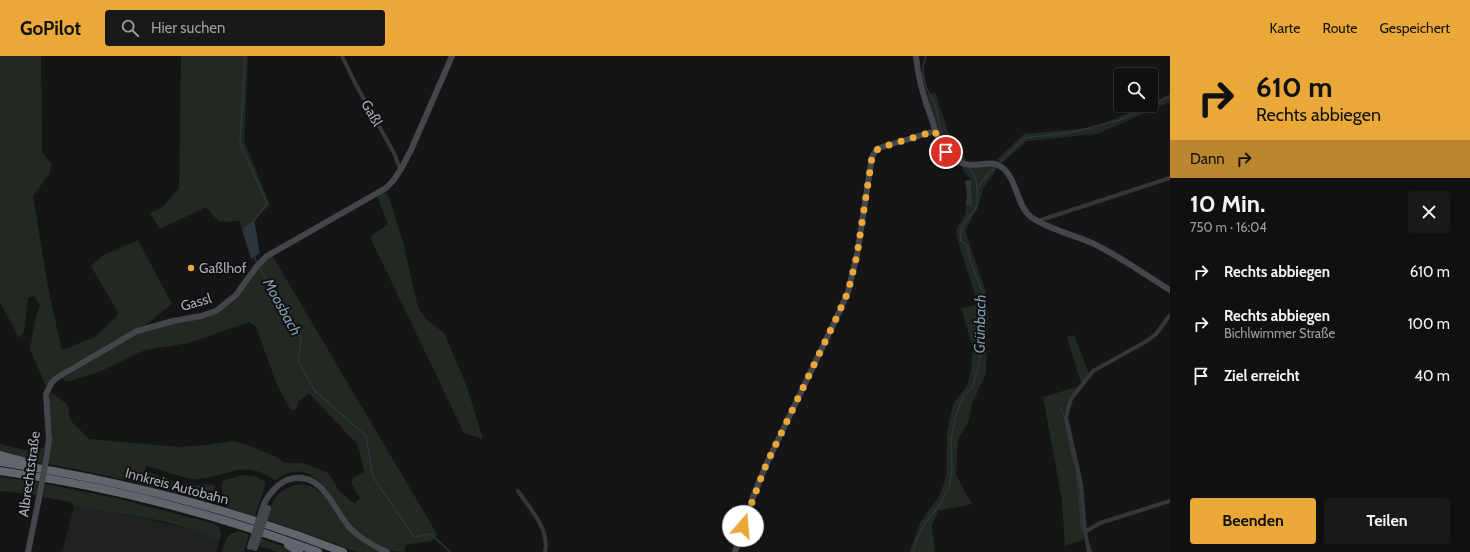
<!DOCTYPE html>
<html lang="de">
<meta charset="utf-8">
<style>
body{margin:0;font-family:Cabin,sans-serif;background:#191919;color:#f1f3f6;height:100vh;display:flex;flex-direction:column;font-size:15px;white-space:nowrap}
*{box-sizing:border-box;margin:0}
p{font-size:13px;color:#9c9d9f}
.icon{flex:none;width:22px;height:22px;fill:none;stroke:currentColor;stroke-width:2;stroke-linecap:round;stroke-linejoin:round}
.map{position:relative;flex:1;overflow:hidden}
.panel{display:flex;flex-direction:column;background:#101010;width:300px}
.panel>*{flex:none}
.hud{background:#eaa839;color:#111;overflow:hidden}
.tools{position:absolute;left:1114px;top:12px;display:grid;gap:8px}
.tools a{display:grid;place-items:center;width:44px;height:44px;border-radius:4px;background:#101010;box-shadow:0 1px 3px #0004,0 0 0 1px #303030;font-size:20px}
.pin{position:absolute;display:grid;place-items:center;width:34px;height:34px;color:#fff;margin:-17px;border:2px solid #fff;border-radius:50%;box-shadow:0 1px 4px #0007}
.me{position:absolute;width:44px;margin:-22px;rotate:18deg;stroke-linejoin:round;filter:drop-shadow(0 0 3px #0008)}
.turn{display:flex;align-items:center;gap:14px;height:84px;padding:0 20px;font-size:18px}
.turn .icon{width:52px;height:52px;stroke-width:2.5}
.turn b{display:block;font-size:28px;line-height:34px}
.then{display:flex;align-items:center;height:38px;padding:0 20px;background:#0003;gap:8px;font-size:15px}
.round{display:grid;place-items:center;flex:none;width:42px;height:42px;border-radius:4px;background:#191919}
.head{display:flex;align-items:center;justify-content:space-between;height:68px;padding:0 20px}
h1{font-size:24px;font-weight:700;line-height:30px}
.button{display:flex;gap:8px;margin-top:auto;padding:8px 20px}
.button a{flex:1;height:46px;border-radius:4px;background:#eaa839;color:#111;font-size:16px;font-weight:700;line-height:46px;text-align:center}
.button a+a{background:#191919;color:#f1f3f6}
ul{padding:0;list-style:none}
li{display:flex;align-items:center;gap:12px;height:52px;padding:0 20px}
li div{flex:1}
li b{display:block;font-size:15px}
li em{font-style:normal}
header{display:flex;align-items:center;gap:24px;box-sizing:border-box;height:56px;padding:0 20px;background:#eaa839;color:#111}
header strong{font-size:19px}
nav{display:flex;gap:22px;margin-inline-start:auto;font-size:14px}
.search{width:280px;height:36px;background:#191919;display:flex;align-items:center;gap:10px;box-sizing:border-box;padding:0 14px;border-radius:4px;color:#9c9d9f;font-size:15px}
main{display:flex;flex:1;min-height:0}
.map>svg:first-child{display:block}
.built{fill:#212123}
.green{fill:#212922}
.water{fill:#2d363c}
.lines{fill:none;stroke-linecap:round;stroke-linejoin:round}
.stream{stroke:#2d363c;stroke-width:1.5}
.street{stroke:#36373b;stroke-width:4}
.secondary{stroke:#44464b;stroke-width:6}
.highway{stroke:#62656c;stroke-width:8}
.secondary-bridge{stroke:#44464b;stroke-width:6}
.route{stroke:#eaa839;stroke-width:7;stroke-dasharray:0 12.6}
.poi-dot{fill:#eaa839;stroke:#101011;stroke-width:1.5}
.labels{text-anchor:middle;stroke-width:4;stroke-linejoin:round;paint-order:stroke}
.street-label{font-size:14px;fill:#a7acb6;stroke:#101011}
.poi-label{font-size:14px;fill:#a7acb6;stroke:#101011;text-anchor:start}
.water-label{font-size:15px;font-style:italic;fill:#7f9bb0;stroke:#101011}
</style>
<header>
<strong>GoPilot</strong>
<div class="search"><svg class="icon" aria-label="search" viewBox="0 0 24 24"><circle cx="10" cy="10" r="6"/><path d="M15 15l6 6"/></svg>Hier suchen</div>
<nav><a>Karte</a><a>Route</a><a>Gespeichert</a></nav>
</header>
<main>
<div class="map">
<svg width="1170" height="496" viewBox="0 0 1170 496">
<rect width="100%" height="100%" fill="#151516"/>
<polygon class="built" points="74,451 135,460 201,476 219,485 216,496 62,496"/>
<g class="green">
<polygon points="0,0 41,0 42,96 52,108 49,118 33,140 49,237 62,294 95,281 119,258 91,210 102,200 138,184 172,248 148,267 63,315 47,333 30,293 35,264 40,249 34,240 28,242 24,276 19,282 0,246"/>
<polygon points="181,0 248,0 244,85 270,149 254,164 242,173 239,165 219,166 206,151 160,173 150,157 163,151 179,132"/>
<path d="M935,36L948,75L968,107C961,104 954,102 949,96C938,85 931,55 925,40Z"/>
<polygon points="1170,38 1170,46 1097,78 1027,85 1003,106 996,104 1024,78 1096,71 1146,49 1151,49 1151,47"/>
<polygon points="963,109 988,109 998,111 983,133 978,151 965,175 986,236 988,256 986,317 972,348 968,367 958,383 956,419 972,448 938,455 932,469 935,496 909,496 921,465 939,441 946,421 947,376 953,348 967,330 971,314 973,292 961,252 978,248 959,189 956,174 966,157 966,149 972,148 971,124 963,114"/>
<polygon points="384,135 389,141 403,186 418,252 426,263 444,277 466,328 483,383 464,377 370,181 388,168 377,140"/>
<path d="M272,199L437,478L432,485L406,489L404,496C386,496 365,485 353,471C334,448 314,395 276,424C269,422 263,416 256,415C235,409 215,424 195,423C180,422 161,413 146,410L145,415C161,420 178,428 194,429C202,430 208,426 215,430C215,439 212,442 205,445L113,421L49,408L52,377L48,347L51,336L68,349L70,364L89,383L179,391L207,389L232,385L246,388L278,402L284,407H303L328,417L340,436L355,448L360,442L351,427L353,422L364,416L358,389L309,337L298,346L297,352L294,355L290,353L277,329L256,271L249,266L189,287L145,294L99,316L66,326L62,323L130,281L146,273L205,261L224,252L260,209Z"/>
<polygon points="1074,279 1089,318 1081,327 1067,281"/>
<polygon points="1080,330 1070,343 1064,360 1080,428 1083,462 1083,484 1065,490 1062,444 1043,341"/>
<polygon points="0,388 33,396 41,393 45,389 42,408 0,397"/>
<polygon points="244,419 255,420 266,426 255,461 227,451 223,446 222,428 224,424"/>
<polygon points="0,421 39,426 36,439 0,435"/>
<path d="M45,428L116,442L215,468C221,473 223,477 219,485C176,463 122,458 74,451L71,446L43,441Z"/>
<path d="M294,429C298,429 302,428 306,429C324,432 333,455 343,468C353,480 366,490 380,496H357L311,479L267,464C273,445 273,437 294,429Z"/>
<path d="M240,475L249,478L244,496H222C226,484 226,477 240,475Z"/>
<polygon points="261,482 282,490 294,496 279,496 259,490"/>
</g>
<g class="water">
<polygon points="971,124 972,149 966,149 967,137 965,125"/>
<polygon points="254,164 260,197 251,203 242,173"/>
</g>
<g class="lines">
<g class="stream">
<polyline points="245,0 240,87 267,147 253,166"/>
<polyline points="926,0 923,10 923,18 926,31 935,48 941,75 965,106"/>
<polyline points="999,107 1024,82 1074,76 1119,64 1170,41"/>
<polyline points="977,133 987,119 995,111"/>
<polyline points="254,200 257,207"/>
<polyline points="259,211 301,282 298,305 315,335 366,380 373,421 414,481 431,478 450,496"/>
<polyline points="1061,353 1064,360 1074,407"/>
<polyline points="1077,420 1082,476"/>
<polyline points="1090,492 1092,496"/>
<path d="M913,496L917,483L925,467L939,450L949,431L952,413L951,384L956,358L964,339L973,331L976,318L979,309L983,264V243L982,235L971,207L967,189L961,185C958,169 968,165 976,152C979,147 977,127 975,121C974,117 971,114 968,111"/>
</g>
<g class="street">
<polyline points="342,0 355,27 394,97 399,110 401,113"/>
<polyline points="1039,166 1041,164 1170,122"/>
<path d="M518,435C530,453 550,473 545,496"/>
<polyline points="1085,476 1100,467 1170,445"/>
<polyline points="1089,496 1085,476 1081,428 1066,361 1071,343 1093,315 1147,285 1156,278 1170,259"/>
</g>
<g class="secondary">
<path d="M916,0C918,23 924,43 932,64C935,74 938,84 943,92C948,100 956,106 965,108C978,112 991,102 1003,112C1017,124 1017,150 1031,161C1048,173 1074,179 1092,187C1120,200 1145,219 1170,234"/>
<polyline points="47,399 49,383 46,338 52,326 58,321 137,275 173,265 201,260 216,255 236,239 257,210 267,200 386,132 393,125 401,113 411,94 452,0"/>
<path d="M263,451C266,441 277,428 287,424C322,412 333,453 350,472C361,483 373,490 387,496"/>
<polyline points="28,496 40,437"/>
<polyline points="735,496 753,441 766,409 835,265 848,236 857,199 872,101 875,96 879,92 935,75"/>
</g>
<g class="highway">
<polyline points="0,399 23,405"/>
<path d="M0,406C117,424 233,453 343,496"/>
<path d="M0,415C108,430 216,458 318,496"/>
<polyline points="288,489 299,496"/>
</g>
<g class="secondary-bridge">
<polyline points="40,437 47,399"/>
<polyline points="250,491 263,451"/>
<polyline points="255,492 268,452"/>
</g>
</g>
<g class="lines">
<polyline class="route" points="743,470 766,409 835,265 848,236 857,199 872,101 875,96 879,92 935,75 940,88 946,96"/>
</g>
<circle class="poi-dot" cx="191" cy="212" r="4"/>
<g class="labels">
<g class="street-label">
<text transform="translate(372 57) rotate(60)" y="5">Gaßl</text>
<text transform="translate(196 246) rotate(-17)" y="5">Gassl</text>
<text transform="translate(29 418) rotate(-82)" y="5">Albrechtstraße</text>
<text transform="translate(177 430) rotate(15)" y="5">Innkreis Autobahn</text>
</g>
<g class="poi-label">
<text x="199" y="217">Gaßlhof</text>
</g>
<g class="water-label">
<text transform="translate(282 251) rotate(61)" y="5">Moosbach</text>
<text transform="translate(980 268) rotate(-89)" y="5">Grünbach</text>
</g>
</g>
</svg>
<div class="tools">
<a><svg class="icon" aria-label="search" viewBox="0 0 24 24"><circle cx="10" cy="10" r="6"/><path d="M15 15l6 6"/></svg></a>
</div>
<div class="pin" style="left:946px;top:96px;background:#d93025"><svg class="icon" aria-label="arrive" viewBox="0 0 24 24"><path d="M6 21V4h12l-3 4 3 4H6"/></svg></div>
<svg class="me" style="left:743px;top:470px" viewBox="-20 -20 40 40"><circle r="19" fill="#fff"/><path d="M0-13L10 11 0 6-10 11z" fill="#eaa839"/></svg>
</div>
<section class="panel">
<div class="hud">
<div class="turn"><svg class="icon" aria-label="right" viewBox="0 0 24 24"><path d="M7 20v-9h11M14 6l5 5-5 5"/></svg><div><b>610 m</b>Rechts abbiegen</div></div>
<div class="then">Dann<svg class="icon" aria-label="right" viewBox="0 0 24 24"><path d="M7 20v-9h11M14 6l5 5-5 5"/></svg></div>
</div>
<div class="head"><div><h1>10 Min.</h1><p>750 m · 16:04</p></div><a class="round"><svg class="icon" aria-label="close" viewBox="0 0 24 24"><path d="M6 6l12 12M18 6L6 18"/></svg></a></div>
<ul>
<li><svg class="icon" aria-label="right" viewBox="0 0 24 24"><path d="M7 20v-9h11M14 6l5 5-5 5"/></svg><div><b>Rechts abbiegen</b></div><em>610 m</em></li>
<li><svg class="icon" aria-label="right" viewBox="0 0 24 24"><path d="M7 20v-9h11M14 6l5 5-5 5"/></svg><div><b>Rechts abbiegen</b><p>Bichlwimmer Straße</p></div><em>100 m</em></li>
<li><svg class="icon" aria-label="arrive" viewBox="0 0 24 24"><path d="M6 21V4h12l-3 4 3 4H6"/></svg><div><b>Ziel erreicht</b></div><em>40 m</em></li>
</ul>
<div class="button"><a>Beenden</a><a>Teilen</a></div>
</section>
</main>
